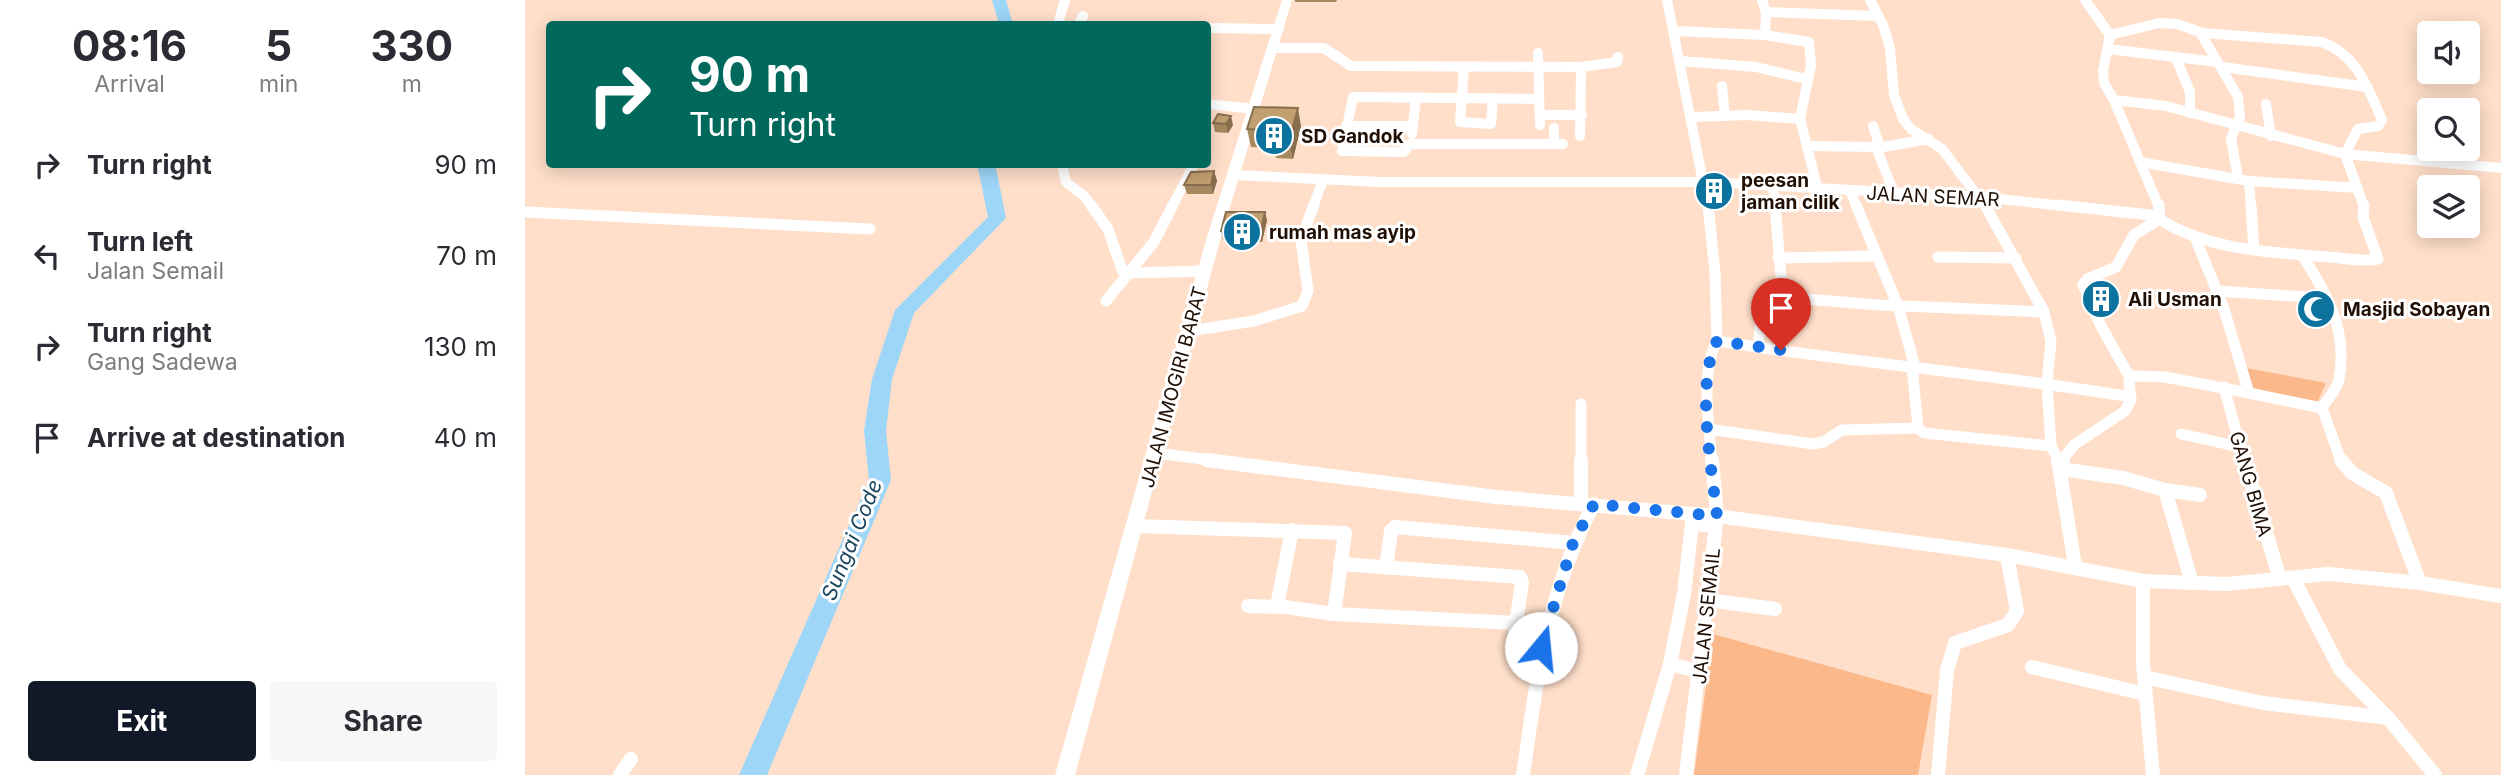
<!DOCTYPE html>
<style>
body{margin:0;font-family:Inter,sans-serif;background:#f7f7f7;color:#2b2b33;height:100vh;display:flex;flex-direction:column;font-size:26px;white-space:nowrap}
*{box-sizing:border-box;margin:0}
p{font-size:23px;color:#7c7c81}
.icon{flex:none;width:38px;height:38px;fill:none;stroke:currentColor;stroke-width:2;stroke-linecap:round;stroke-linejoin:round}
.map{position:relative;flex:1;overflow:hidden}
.sheet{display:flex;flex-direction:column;background:#fff;width:525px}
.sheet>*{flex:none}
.guide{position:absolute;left:21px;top:21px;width:665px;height:147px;border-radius:7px;box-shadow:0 4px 18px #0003;background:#00695c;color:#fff;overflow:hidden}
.controls{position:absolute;left:1892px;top:21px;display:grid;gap:14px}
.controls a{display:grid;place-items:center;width:63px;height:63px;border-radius:7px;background:#fff;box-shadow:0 4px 18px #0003;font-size:35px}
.pin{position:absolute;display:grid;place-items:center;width:60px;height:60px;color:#fff;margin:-72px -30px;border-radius:50% 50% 50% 0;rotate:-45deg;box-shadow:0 0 7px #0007}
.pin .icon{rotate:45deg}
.me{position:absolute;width:77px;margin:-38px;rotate:17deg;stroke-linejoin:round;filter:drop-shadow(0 0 5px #0008)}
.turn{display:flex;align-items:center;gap:24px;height:147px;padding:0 28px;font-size:32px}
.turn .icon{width:91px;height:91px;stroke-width:2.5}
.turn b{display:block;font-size:49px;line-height:60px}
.eta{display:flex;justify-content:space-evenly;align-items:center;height:119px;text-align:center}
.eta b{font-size:42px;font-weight:700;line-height:49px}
.cta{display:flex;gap:14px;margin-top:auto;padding:14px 28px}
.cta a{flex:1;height:80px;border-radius:7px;background:#111827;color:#fff;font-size:28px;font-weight:700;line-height:80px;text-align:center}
.cta a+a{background:#f7f7f7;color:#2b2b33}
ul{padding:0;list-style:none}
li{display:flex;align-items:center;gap:21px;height:91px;padding:0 28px}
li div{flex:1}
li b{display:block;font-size:26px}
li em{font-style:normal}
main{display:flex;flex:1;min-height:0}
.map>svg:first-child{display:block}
.green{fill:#fab88b}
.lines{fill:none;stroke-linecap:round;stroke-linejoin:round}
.river{fill:#9ed6f8;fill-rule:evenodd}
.minor-far2{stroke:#fff;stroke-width:10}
.minor-far1{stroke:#fff;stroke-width:11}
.minor{stroke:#fff;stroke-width:14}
.major{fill:#fff;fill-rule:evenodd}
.wall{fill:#a78960}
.shaded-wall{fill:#886f4e}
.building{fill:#c29f70;stroke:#886f4e;stroke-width:2}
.route{stroke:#1a73e8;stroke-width:12;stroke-dasharray:0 21.6}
.labels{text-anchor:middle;stroke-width:6;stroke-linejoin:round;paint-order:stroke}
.poi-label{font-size:19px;font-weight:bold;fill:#210f04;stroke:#fff;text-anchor:start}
.street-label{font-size:19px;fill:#210f04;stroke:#fff}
.water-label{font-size:21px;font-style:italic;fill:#1a465d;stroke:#fff}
</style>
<main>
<section class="sheet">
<div class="eta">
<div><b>08:16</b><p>Arrival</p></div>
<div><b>5</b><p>min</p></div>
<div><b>330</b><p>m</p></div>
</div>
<ul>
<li><svg class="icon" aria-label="right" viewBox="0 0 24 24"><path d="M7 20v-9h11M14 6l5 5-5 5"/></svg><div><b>Turn right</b></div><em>90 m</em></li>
<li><svg class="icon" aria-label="left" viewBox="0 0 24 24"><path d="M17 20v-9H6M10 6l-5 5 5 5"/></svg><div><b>Turn left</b><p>Jalan Semail</p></div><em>70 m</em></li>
<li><svg class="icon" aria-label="right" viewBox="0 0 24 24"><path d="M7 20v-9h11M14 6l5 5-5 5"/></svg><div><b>Turn right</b><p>Gang Sadewa</p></div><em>130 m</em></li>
<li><svg class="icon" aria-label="arrive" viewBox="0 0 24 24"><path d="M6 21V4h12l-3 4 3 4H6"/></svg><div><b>Arrive at destination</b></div><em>40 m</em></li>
</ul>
<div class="cta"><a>Exit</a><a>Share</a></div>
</section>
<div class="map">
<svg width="1976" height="775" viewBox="0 0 1976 775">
<rect width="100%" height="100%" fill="#ffdfca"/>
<g class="green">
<polygon points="1716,367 1801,383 1791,405 1726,391"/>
<polygon points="1188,634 1407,695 1393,775 1169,775"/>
</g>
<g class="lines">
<g class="river">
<polygon points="467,0 481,0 488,24 474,24"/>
<polygon points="456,164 473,164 471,168 481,218 389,313 367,379 361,431 366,480 242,775 214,775 344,480 339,431 347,379 370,310 463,217 453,168"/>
</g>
<g class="minor-far2">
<polyline points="1142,0 1183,207"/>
<polyline points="1237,0 1241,12 1240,35"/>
<polyline points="1345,0 1358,25 1365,48 1369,95 1378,119 1386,129 1417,149 1461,207"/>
<polyline points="1560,0 1585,35"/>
<polyline points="1241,12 1353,16"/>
<polyline points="533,24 540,0"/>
<polyline points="554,24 558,16"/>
<polyline points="682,28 754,29"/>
<polyline points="1150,31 1240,35 1284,42 1286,65 1275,119 1293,190"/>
<polyline points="1675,32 1713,97 1715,117 1706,139 1713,178"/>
<polyline points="1585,35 1578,71 1579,83 1589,100 1634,207"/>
<path d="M1585,35L1634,23L1652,24L1678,33L1797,42C1832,55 1843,88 1857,120L1853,126L1833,129L1820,154L1839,207"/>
<polyline points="748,48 799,48 826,66 1056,67 1092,62 1093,57"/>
<polyline points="1583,49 1692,62"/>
<polyline points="1013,53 1015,125"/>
<polyline points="1651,58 1665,92 1665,113"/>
<polyline points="1155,61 1231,67 1281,79"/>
<polyline points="939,67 935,122 966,124 968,98"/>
<polyline points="1698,67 1842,87"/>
<polyline points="1197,86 1200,115"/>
<polyline points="1014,99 828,97 817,151 879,152 885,144 1038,144"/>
<polyline points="1589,100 1641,106 1820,154 1976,168"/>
<polyline points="682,104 729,109"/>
<polyline points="1741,104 1746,136"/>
<polyline points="1015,115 1057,115"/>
<polyline points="1168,117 1223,115 1275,119"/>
<polyline points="821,126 888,126"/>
<polyline points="1348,126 1353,141 1351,147"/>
<polyline points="1029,128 1029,144"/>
<polyline points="887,134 891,97"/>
<polyline points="1055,136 1056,67"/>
<polyline points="1282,146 1351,147 1369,193"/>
<polyline points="1352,148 1404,139"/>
<polyline points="1615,162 1724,181 1726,207"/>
<polyline points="537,164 541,182 560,197 567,207"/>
<polyline points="708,175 855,182 1180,182 1456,197 1549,207"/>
<polyline points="1724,181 1833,188"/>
<polyline points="1248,188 1250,207"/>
<polyline points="1325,191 1332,207"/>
<polyline points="647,207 669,164"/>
<polyline points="788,207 798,180"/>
</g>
<g class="minor-far1">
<polyline points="566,205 583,229 597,270 606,273 680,271"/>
<path d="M1183,205L1190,272L1192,341C1175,372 1184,427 1187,461"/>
<polyline points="1331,205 1373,306 1390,367"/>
<polyline points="1460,205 1519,312 1526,341 1522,383 1526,446 1534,461"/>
<polyline points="1533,205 1635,216"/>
<path d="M1634,205V219C1685,251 1745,252 1804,257C1820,258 1837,262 1853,259L1838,217L1839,205"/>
<polyline points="1726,205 1729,250"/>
<polyline points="0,212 345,229"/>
<path d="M1778,256C1803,296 1823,330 1814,380C1812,389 1802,400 1797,408L1816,461"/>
<polyline points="1413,257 1491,258"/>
<polyline points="1253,258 1352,256"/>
<polyline points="1692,291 1797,298"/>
<polyline points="1256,297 1354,305 1519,312"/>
<polyline points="581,301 629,242 648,205"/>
<polyline points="664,331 729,321 777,306 783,291 776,240 789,205"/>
<path d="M1192,341C1330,363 1469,374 1606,397"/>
<polyline points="1233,346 1236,320 1259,312 1250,205"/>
<polyline points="1387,366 1393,428 1399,433 1526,446"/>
<polyline points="1605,378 1576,326 1558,285 1562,279 1591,267 1609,235 1634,219"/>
<polyline points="1699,387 1719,461"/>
<polyline points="1724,393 1797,408"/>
<polyline points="1056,404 1056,461"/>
<polyline points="1183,429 1288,444 1298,442 1317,430 1393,428"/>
<polyline points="1656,434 1715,447"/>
<polyline points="630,453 695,461"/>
<polyline points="1536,461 1549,445 1600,411 1606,400 1604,381 1608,376 1640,377 1724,393 1699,309 1670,237"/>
</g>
<g class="minor">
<polyline points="682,460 971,497 1192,516 1482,555 1618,581 1702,584 1803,574 1895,583 1976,596"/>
<polyline points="1056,460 1056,504"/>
<polyline points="1533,460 1550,566"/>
<polyline points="1719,460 1755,579"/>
<polyline points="1816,460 1827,473 1861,493 1895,583"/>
<polyline points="1535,464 1538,460"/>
<polyline points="1536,469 1598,478 1640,490 1667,583"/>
<polyline points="1640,490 1675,495"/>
<polyline points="610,526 820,533 809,614"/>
<polyline points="815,564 995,577 997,583 991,623"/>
<polyline points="861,568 866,531 870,527 1048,543"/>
<polyline points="1768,578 1815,669 1863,718 1910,775"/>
<polyline points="1618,581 1618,664 1628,775"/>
<polyline points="1182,600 1250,609"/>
<polyline points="723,606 760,607 809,614 991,623 989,642"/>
<polyline points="752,606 767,530"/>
<polyline points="1145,664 1175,672"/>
<polyline points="1507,667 1620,694"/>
<polyline points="1619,677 1738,703 1863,718"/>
<polyline points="95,775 106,759"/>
<path d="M998,775C1012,678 1022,592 1069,504"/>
<polyline points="1112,775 1145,664 1159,594 1167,524 1190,526"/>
<polyline points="1161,775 1192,516 1187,460"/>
<polyline points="1413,775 1422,670 1430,643 1483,625 1492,611 1482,555"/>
</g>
<polygon class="major" points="757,0 767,0 696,237 550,775 530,775 682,237"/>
</g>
<g class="wall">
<polygon points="770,0 812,0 811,2 770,2"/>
<polygon points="688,123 708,125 703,133 690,132"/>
<polygon points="776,126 768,159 751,158 749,148 726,147 722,129"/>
<polygon points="689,171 692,181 688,194 662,194 659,185"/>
<polygon points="742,220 737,242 698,240 696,231"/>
<polygon points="1576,284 1590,295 1585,304 1575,303 1571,293"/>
<polygon points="1784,296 1808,309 1801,318 1777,312 1777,305"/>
</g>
<g class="shaded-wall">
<polygon points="773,108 776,126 768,159 764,141"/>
<polygon points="706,116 708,125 703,133 701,124"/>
<polygon points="689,171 692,181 688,194 686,185"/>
<polygon points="740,212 742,220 737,242 735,234"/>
</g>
<g class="building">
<polygon points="729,107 773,108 764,141 747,141 750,130 722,129"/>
<polygon points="693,114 706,116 701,124 688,123"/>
<polygon points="689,171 686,185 659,185 666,172"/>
<polygon points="701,212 740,212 735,234 696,231"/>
<polygon points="1576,284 1587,285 1590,295 1580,294"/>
<polygon points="1784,296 1803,297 1808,309 1784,303"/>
</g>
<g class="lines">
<path class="route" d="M1016,648L1048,543L1069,504L1192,516C1187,469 1170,383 1192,341L1256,350"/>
</g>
<defs>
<symbol id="building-disc" viewBox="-11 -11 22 22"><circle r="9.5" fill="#0c739f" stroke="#fff"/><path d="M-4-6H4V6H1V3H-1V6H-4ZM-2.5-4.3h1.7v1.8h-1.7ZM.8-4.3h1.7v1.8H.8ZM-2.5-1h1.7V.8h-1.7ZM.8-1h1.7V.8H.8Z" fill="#fff"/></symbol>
<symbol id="mosque-disc" viewBox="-11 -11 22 22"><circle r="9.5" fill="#0c739f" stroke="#fff"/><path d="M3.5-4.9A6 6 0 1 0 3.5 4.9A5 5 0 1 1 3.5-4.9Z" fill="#fff"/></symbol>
</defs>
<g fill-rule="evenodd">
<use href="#building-disc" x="727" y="114" width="44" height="44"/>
<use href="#building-disc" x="1167" y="169" width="44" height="44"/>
<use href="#building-disc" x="695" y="210" width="44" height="44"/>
<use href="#building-disc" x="1554" y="277" width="44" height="44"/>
<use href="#mosque-disc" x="1769" y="287" width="44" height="44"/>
</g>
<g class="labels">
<g class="poi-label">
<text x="776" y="143">SD Gandok</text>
<text x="1216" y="187">peesan<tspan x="1216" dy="22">jaman cilik</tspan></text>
<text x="744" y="239">rumah mas ayip</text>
<text x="1603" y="306">Ali Usman</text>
<text x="1818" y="316">Masjid Sobayan</text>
</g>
<g class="street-label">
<text transform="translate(1408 196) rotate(3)" y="7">JALAN SEMAR</text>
<text transform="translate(648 387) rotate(-75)" y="7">JALAN IMOGIRI BARAT</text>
<text transform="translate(1726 484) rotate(74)" y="7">GANG BIMA</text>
<text transform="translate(1181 616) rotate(-84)" y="7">JALAN SEMAIL</text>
</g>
<g class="water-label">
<text transform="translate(327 540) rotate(-68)" y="7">Sungai Code</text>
</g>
</g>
</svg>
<div class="controls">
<a><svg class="icon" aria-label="sound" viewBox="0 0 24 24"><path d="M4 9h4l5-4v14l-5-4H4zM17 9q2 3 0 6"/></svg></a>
<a><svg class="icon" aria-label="search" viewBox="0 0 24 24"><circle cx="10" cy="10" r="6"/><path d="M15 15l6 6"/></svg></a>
<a><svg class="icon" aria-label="layers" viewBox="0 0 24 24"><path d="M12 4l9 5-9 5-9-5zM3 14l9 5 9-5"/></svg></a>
</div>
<div class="pin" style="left:1256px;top:350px;background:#d93025"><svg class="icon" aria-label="arrive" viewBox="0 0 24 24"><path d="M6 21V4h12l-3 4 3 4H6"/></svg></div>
<svg class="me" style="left:1016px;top:648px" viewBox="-20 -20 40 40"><circle r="19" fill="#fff"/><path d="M0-13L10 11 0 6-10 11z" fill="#1a73e8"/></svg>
<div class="guide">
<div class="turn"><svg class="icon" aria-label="right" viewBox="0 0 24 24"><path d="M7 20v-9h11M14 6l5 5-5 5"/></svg><div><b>90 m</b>Turn right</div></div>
</div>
</div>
</main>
